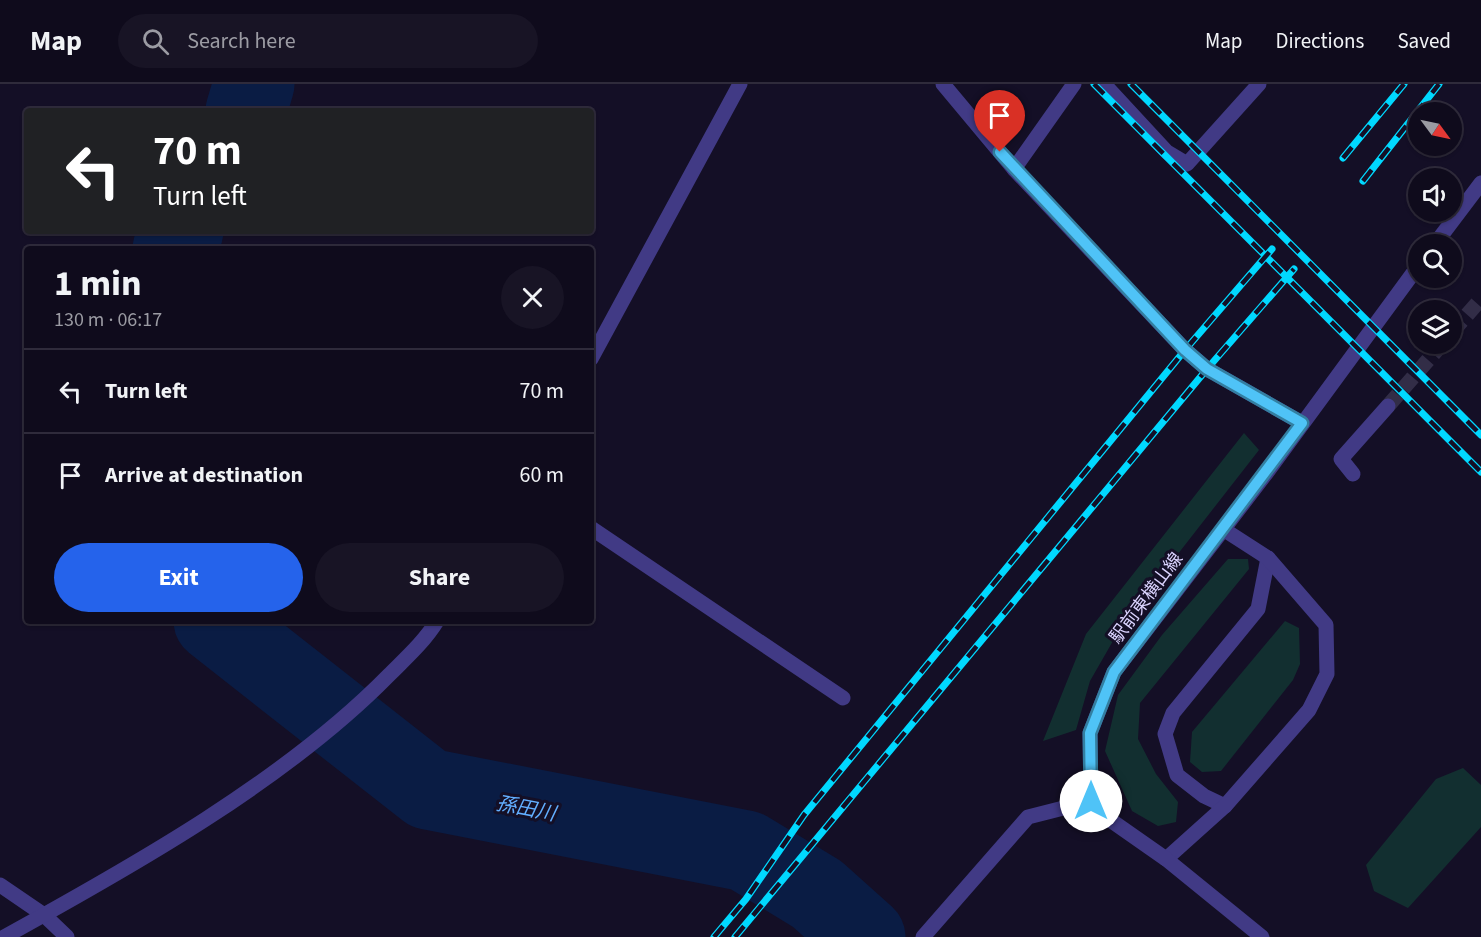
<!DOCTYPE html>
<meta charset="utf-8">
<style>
body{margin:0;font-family:"Source Sans 3","Noto Sans JP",sans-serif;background:#181425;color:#f1f3f6;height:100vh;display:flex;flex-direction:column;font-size:22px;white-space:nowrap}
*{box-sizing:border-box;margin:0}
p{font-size:20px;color:#9b9ba3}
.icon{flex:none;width:33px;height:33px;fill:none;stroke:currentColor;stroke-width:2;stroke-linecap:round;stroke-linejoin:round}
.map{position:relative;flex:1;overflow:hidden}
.drawer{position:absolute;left:24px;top:162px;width:570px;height:378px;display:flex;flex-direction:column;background:#0f0b1c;border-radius:6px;box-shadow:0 2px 4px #0004,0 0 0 2px #2f2b3b}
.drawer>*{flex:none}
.top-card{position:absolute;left:24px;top:24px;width:570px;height:126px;border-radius:6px;box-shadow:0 2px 4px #0004,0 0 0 2px #2f2b3b;background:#202124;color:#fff;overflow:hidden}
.needle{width:39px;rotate:123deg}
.tools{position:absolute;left:1408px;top:18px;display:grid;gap:12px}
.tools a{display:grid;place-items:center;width:54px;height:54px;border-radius:50%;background:#0f0b1c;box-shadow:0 2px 4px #0004,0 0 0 2px #2f2b3b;font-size:30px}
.pin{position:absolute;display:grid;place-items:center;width:51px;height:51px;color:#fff;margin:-62px -26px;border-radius:50% 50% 50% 0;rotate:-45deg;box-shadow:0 0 6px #0007}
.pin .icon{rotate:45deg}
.me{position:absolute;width:66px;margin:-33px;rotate:0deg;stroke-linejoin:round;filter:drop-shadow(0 0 4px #0008)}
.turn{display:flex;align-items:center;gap:21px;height:126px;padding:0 30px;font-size:27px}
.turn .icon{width:78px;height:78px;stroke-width:2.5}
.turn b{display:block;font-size:42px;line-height:51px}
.round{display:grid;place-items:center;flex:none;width:63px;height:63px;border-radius:32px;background:#181425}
.headline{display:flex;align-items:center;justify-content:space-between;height:102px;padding:0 30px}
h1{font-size:36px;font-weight:700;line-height:45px}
.action{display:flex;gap:12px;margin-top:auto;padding:12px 30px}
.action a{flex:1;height:69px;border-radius:36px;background:#2563eb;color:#fff;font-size:24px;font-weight:700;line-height:69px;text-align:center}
.action a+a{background:#181425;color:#f1f3f6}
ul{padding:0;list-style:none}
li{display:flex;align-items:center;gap:18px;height:84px;padding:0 30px;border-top:2px solid #2f2b3b}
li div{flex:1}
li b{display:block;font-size:22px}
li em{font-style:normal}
header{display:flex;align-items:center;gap:36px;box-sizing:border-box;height:84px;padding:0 30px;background:#0f0b1c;border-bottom:2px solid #2f2b3b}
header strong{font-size:28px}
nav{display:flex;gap:33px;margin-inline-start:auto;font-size:21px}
.search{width:420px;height:54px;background:#181425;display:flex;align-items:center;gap:15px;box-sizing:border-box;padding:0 21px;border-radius:33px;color:#9b9ba3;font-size:22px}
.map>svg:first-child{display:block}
.green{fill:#122f30}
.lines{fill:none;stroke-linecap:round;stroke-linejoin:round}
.river{stroke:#0a1c44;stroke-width:81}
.minor-tunnel{stroke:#322d47;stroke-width:15;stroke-dasharray:15 8;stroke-linecap:butt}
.minor{stroke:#413a85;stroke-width:15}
.rail-casing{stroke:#00d8ff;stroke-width:7}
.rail{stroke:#140f26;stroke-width:4.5;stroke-dasharray:14;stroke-linecap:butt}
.route-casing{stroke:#337fa1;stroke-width:15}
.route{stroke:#4fc3f7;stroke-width:10}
.labels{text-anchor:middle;stroke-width:6;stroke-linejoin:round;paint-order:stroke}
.street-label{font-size:18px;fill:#dbd4ff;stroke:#140f26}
.water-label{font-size:20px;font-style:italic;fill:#62aeff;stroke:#140f26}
</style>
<header>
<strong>Map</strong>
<div class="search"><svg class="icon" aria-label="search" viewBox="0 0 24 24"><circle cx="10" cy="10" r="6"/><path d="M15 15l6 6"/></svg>Search here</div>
<nav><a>Map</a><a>Directions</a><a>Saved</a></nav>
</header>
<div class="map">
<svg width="1481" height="853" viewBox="0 0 1481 853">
<rect width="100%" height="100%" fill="#140f26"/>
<g class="green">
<polygon points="1244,349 1259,366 1121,543 1090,597 1076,646 1043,657 1086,550"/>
<polygon points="1228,475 1248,475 1249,485 1140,619 1138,655 1156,690 1178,718 1176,738 1158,742 1132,727 1105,667 1118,611 1162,551"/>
<polygon points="1285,537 1299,544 1300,580 1293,596 1221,687 1202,688 1190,678 1192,648"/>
<polygon points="1463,684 1481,701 1481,743 1408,824 1374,807 1366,781 1436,695"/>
</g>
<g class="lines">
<g class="river">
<polyline points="246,27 254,0"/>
<polyline points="173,165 183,147"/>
<polyline points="214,537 428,705 746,767 817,810 865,853"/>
</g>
<g class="minor-tunnel">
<polyline points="1452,248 1481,215"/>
<polyline points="1388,322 1442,260"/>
</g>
<g class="minor">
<polyline points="943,0 1014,85 1185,266 1207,285 1302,339"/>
<polyline points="1104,0 1167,68 1187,80 1259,0"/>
<polyline points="1014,85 1074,0"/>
<polyline points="1435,160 1481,99"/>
<polyline points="591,275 740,0"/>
<polyline points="1353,390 1341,375 1388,322"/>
<polyline points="591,444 843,614"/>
<polyline points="1225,722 1204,712 1177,691 1165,650 1173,629 1258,525 1268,474"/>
<polyline points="1166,775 1225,722 1309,626 1327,590 1326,541 1268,474 1223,445"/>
<polyline points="0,801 44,831 67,853"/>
<path d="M4,853C133,782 286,696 389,591C406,574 424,558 437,537"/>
<polyline points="923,853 1028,733 1091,717"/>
<polyline points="1262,853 1166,775 1106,733 1091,717 1090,649 1114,588 1268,387 1419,181"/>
</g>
<defs>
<g id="rail">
<polyline points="1094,0 1481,388"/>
<polyline points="1131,0 1481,351"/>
<polyline points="1343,74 1404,0"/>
<polyline points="1363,97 1439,0"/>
<polyline points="714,853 746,815 804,731 1185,266 1272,165"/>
<polyline points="735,853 1207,285 1294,185"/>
</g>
</defs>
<use href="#rail" class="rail-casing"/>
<use href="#rail" class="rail"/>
</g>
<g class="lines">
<defs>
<polyline id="route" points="1000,68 1185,266 1207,285 1302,339 1114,588 1090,649 1091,717"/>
</defs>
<use href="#route" class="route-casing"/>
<use href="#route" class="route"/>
</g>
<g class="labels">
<g class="street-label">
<text transform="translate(1146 514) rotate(-53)" y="6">駅前東横山線</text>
</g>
<g class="water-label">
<text transform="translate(526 724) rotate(11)" y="7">孫田川</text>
</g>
</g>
</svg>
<div class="tools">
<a><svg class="needle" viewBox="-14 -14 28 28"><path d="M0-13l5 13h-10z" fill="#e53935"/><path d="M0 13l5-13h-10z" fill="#9b9ba3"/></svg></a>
<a><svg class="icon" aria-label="sound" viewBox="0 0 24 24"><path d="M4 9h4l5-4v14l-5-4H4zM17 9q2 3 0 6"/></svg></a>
<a><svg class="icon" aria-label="search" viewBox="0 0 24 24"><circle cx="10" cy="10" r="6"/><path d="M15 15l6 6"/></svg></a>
<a><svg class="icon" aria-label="layers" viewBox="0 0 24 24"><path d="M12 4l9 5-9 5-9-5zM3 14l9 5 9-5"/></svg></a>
</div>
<div class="pin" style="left:1000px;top:68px;background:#d93025"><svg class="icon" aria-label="arrive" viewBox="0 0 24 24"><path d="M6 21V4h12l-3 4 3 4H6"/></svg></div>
<svg class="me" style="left:1091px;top:717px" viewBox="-20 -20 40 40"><circle r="19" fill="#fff"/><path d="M0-13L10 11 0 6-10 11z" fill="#4fc3f7"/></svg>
<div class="top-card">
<div class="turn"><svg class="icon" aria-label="left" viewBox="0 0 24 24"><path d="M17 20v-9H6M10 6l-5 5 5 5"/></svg><div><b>70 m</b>Turn left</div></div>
</div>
<section class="drawer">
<div class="headline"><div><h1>1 min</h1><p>130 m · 06:17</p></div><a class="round"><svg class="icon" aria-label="close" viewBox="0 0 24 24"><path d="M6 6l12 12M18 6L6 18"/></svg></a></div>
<ul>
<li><svg class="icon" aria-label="left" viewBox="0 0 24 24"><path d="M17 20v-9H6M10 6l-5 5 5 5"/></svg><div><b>Turn left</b></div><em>70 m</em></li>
<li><svg class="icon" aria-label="arrive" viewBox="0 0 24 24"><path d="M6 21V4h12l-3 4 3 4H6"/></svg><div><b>Arrive at destination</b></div><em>60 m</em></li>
</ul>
<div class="action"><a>Exit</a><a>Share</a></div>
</section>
</div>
